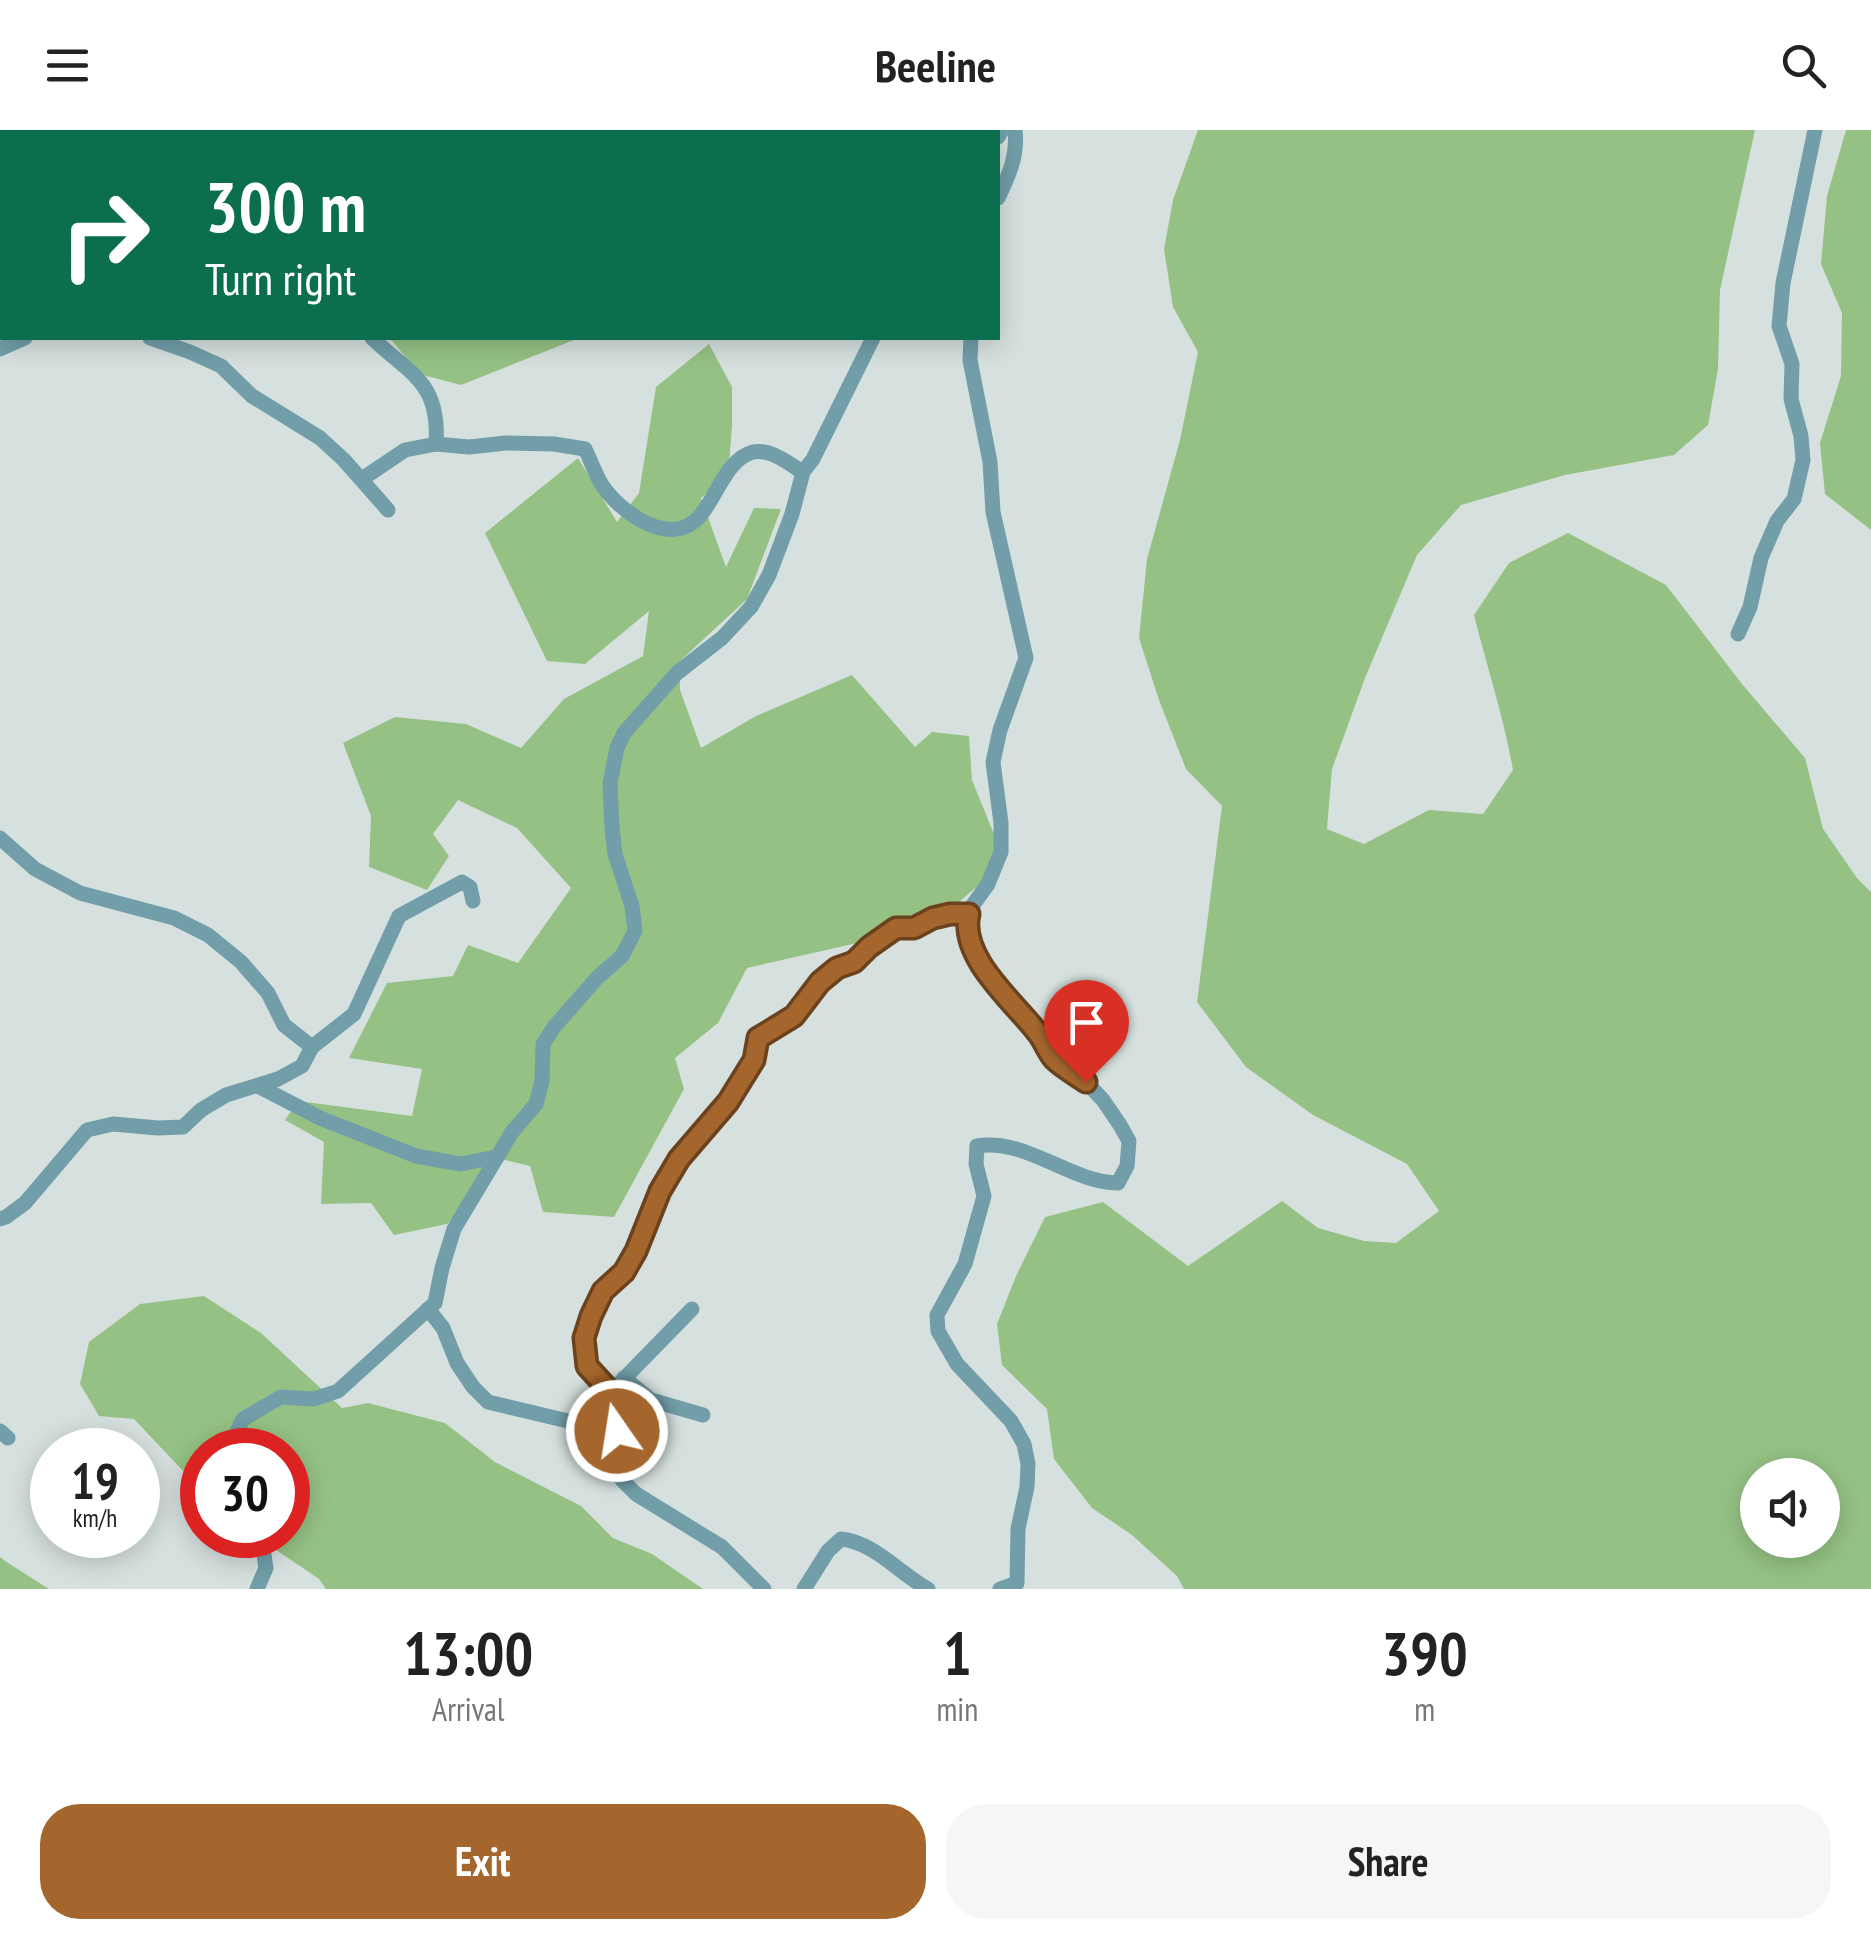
<!DOCTYPE html>
<style>
body{margin:0;font-family:"PT Sans Narrow",sans-serif;background:#f6f6f6;color:#222;height:100vh;display:flex;flex-direction:column;font-size:38px;white-space:nowrap}
*{box-sizing:border-box;margin:0}
p{font-size:32px;color:#767676}
.icon{flex:none;width:55px;height:55px;fill:none;stroke:currentColor;stroke-width:2;stroke-linecap:round;stroke-linejoin:round}
.map{position:relative;height:1459px;overflow:hidden}
.panel{display:flex;flex-direction:column;background:#fff;flex:1}
.panel>*{flex:none}
.guide{position:absolute;left:0px;top:0px;width:1000px;height:210px;box-shadow:0 5px 25px #0003;background:#0b6e4f;color:#fff;overflow:hidden}
.tools{position:absolute;left:1740px;top:1328px;display:grid;gap:20px}
.tools a{display:grid;place-items:center;width:100px;height:100px;border-radius:50%;background:#fff;box-shadow:0 5px 25px #0003;font-size:50px}
.speed{position:absolute;left:30px;top:1298px;display:flex;gap:20px;font-size:50px;font-weight:700;text-align:center}
.speed>*{display:grid;place-content:center;width:130px;height:130px;border-radius:50%;background:#fff;box-shadow:0 5px 25px #0003;line-height:1}
.speed small{font-size:25px;font-weight:400}
.speed .limit{border:15px solid #d22;background:#fff;color:#111}
.pin{position:absolute;display:grid;place-items:center;width:85px;height:85px;color:#fff;margin:-102px -42px;border-radius:50% 50% 50% 0;rotate:-45deg;box-shadow:0 0 10px #0007}
.pin .icon{rotate:45deg}
.me{position:absolute;width:110px;margin:-55px;rotate:347deg;stroke-linejoin:round;filter:drop-shadow(0 0 8px #0008)}
.turn{display:flex;align-items:center;gap:35px;height:210px;padding:0 40px;font-size:45px}
.turn .icon{width:130px;height:130px;stroke-width:2.5}
.turn b{display:block;font-size:70px;line-height:85px}
.eta{display:flex;justify-content:space-evenly;align-items:center;height:170px;text-align:center}
.eta b{font-size:60px;font-weight:700;line-height:70px}
.action{display:flex;gap:20px;margin-top:auto;padding:20px 40px}
.action a{flex:1;height:115px;border-radius:40px;background:#a4662c;color:#fff;font-size:40px;font-weight:700;line-height:115px;text-align:center}
.action a+a{background:#f6f6f6;color:#222}
header{display:flex;justify-content:space-between;align-items:center;height:130px;padding:0 40px;background:#fff;font-size:45px;font-weight:700}
.map>svg:first-child{display:block}
.green{fill:#95c284;fill-rule:evenodd}
.lines{fill:none;stroke-linecap:round;stroke-linejoin:round}
.stream{stroke:#4984aa;stroke-width:5}
.minor{stroke:#719ea9;stroke-width:15}
.route-casing{stroke:#6b421d;stroke-width:25}
.route{stroke:#a4662c;stroke-width:18}
</style>
<header><svg class="icon" aria-label="menu" viewBox="0 0 24 24"><path d="M4 6h16M4 12h16M4 18h16"/></svg>Beeline<svg class="icon" aria-label="search" viewBox="0 0 24 24"><circle cx="10" cy="10" r="6"/><path d="M15 15l6 6"/></svg></header>
<div class="map">
<svg width="1871" height="1459" viewBox="0 0 1871 1459">
<rect width="100%" height="100%" fill="#d6e1df"/>
<g class="green">
<path d="M1198,0H1755L1720,160L1718,239L1708,295L1674,325L1565,345L1461,375L1417,425L1365,548L1332,639L1327,699L1364,714L1429,680L1483,684L1513,640C1504,588 1487,537 1474,485L1509,433L1568,403L1666,455L1742,554L1805,628L1823,699L1857,748L1871,762V1459H1184L1177,1446L1132,1405L1092,1378L1054,1329L1047,1279L1002,1235L997,1194L1016,1146L1045,1087L1103,1072L1188,1136L1282,1071L1318,1098L1364,1111L1396,1113L1439,1081L1407,1034L1313,985L1246,937L1197,872L1222,676L1186,639L1159,570L1139,508L1147,429L1180,310L1198,222L1173,177L1164,119L1173,70ZM1822,1345V1410H1758V1345Z"/>
<polygon points="1846,0 1871,0 1871,400 1825,364 1820,313 1841,246 1842,183 1821,134 1827,66"/>
<polygon points="390,208 579,208 461,255 419,244"/>
<polygon points="709,214 732,257 732,297 728,346 701,368 726,437 754,378 781,379 747,469 680,531 680,560 701,618 756,586 852,545 915,617 932,602 969,606 972,650 996,709 989,746 952,778 892,794 866,811 747,838 718,893 675,928 684,959 614,1087 543,1082 530,1036 500,1029 465,1076 447,1094 394,1105 371,1073 321,1074 324,1012 285,990 298,971 412,986 422,939 349,928 387,853 453,846 468,815 518,833 571,758 517,698 458,670 433,704 449,726 427,760 369,737 371,686 343,613 395,587 466,594 521,618 564,569 643,526 649,481 585,534 547,531 485,403 578,328 617,392 639,363 656,257"/>
<polygon points="204,1166 261,1203 342,1278 368,1273 445,1293 495,1332 581,1376 613,1408 652,1424 703,1459 326,1459 319,1449 254,1405 288,1405 288,1320 202,1320 202,1361 134,1289 99,1286 80,1254 89,1212 140,1174"/>
<polygon points="0,1427 5,1431 49,1459 0,1459"/>
</g>
<g class="lines">
<g class="stream">
<polyline points="23,2 25,0"/>
<polyline points="0,37 2,34"/>
</g>
<g class="minor">
<polyline points="73,0 73,2"/>
<polyline points="9,2 10,0"/>
<polyline points="998,7 1002,0"/>
<polyline points="0,17 2,13"/>
<path d="M998,68C1009,45 1018,26 1015,0"/>
<polyline points="150,208 190,222 221,236 252,266 320,308 344,330 388,380"/>
<path d="M372,208C411,245 440,252 436,314"/>
<path d="M971,208L970,230L990,332L993,382L1026,528L1000,600L993,632L1001,693V722L988,754L970,779L966,798L978,830L1010,874L1037,902L1054,928L1086,952L1103,970L1120,995L1129,1011L1127,1036L1118,1053C1069,1052 1027,1008 977,1016L976,1034L984,1066L965,1134L937,1185L938,1201L957,1234L1011,1291L1024,1314L1028,1334L1027,1357L1018,1399L1017,1453L1000,1459"/>
<polyline points="0,219 25,208"/>
<path d="M362,349L405,320L436,314L469,317L506,313L554,314L585,319C591,331 595,344 602,355C620,382 670,419 699,387C716,369 726,329 753,322C770,318 789,334 803,342"/>
<polyline points="1738,504 1750,477 1761,428 1777,391 1794,369 1803,330 1801,306 1791,269 1792,234 1779,196 1783,153 1815,0"/>
<polyline points="0,708 35,739 80,763 174,788 208,805 241,832 268,863 284,895 312,917"/>
<polyline points="258,956 320,988 416,1026 460,1034 496,1027"/>
<polyline points="0,1089 6,1087 25,1073 87,1000 113,994 158,998 183,997 201,980 226,965 278,949 302,936 312,917 354,884 399,786 462,752 470,757 473,771"/>
<polyline points="428,1179 443,1198 457,1233 473,1257 488,1272 572,1292 598,1306 612,1320 622,1350 636,1364 722,1417 764,1459"/>
<polyline points="624,1248 651,1270 703,1285"/>
<polyline points="611,1262 692,1179"/>
<polyline points="0,1301 8,1308"/>
<polyline points="605,1313 617,1301 624,1284 617,1269 587,1236 585,1208 591,1186 603,1161 624,1141 636,1121 661,1061 679,1029 728,972 755,930 758,908 774,896 794,886 820,852 837,838 854,832 869,817 896,799 914,798 933,789 950,784 969,784"/>
<polyline points="237,1320 237,1302 243,1289 281,1267 314,1269 338,1261 435,1173 442,1138 454,1099 512,1002 536,974 542,951 543,914 554,897 597,848 622,826 635,801 632,776 615,724 612,698 610,653 617,618 624,603 677,543 722,508 751,477 769,445 792,384 803,342 813,329 873,208"/>
<polyline points="257,1459 266,1438 261,1405"/>
<path d="M804,1459L828,1421L841,1409C874,1412 900,1444 928,1459"/>
</g>
</g>
<g class="lines">
<defs>
<path id="route" d="M617,1301L624,1284L617,1269L587,1236L584,1208L591,1186L603,1161L624,1142L636,1121L660,1061L679,1029L728,972L754,930L758,908L794,886L820,852L837,838L854,832L869,817L896,798H914L933,788L950,784H969C959,827 1013,871 1037,902C1044,910 1047,921 1054,929C1063,938 1076,945 1086,952"/>
</defs>
<use href="#route" class="route-casing"/>
<use href="#route" class="route"/>
</g>
</svg>
<div class="tools">
<a><svg class="icon" aria-label="sound" viewBox="0 0 24 24"><path d="M4 9h4l5-4v14l-5-4H4zM17 9q2 3 0 6"/></svg></a>
</div>
<div class="speed"><div>19<small>km/h</small></div><div class="limit">30</div></div>
<div class="pin" style="left:1086px;top:952px;background:#d93025"><svg class="icon" aria-label="arrive" viewBox="0 0 24 24"><path d="M6 21V4h12l-3 4 3 4H6"/></svg></div>
<svg class="me" style="left:617px;top:1301px" viewBox="-20 -20 40 40"><circle r="17" fill="#a4662c" stroke="#fff" stroke-width="3"/><path d="M0-11L8 9 0 5-8 9z" fill="#fff"/></svg>
<div class="guide">
<div class="turn"><svg class="icon" aria-label="right" viewBox="0 0 24 24"><path d="M7 20v-9h11M14 6l5 5-5 5"/></svg><div><b>300 m</b>Turn right</div></div>
</div>
</div>
<section class="panel">
<div class="eta">
<div><b>13:00</b><p>Arrival</p></div>
<div><b>1</b><p>min</p></div>
<div><b>390</b><p>m</p></div>
</div>
<div class="action"><a>Exit</a><a>Share</a></div>
</section>
